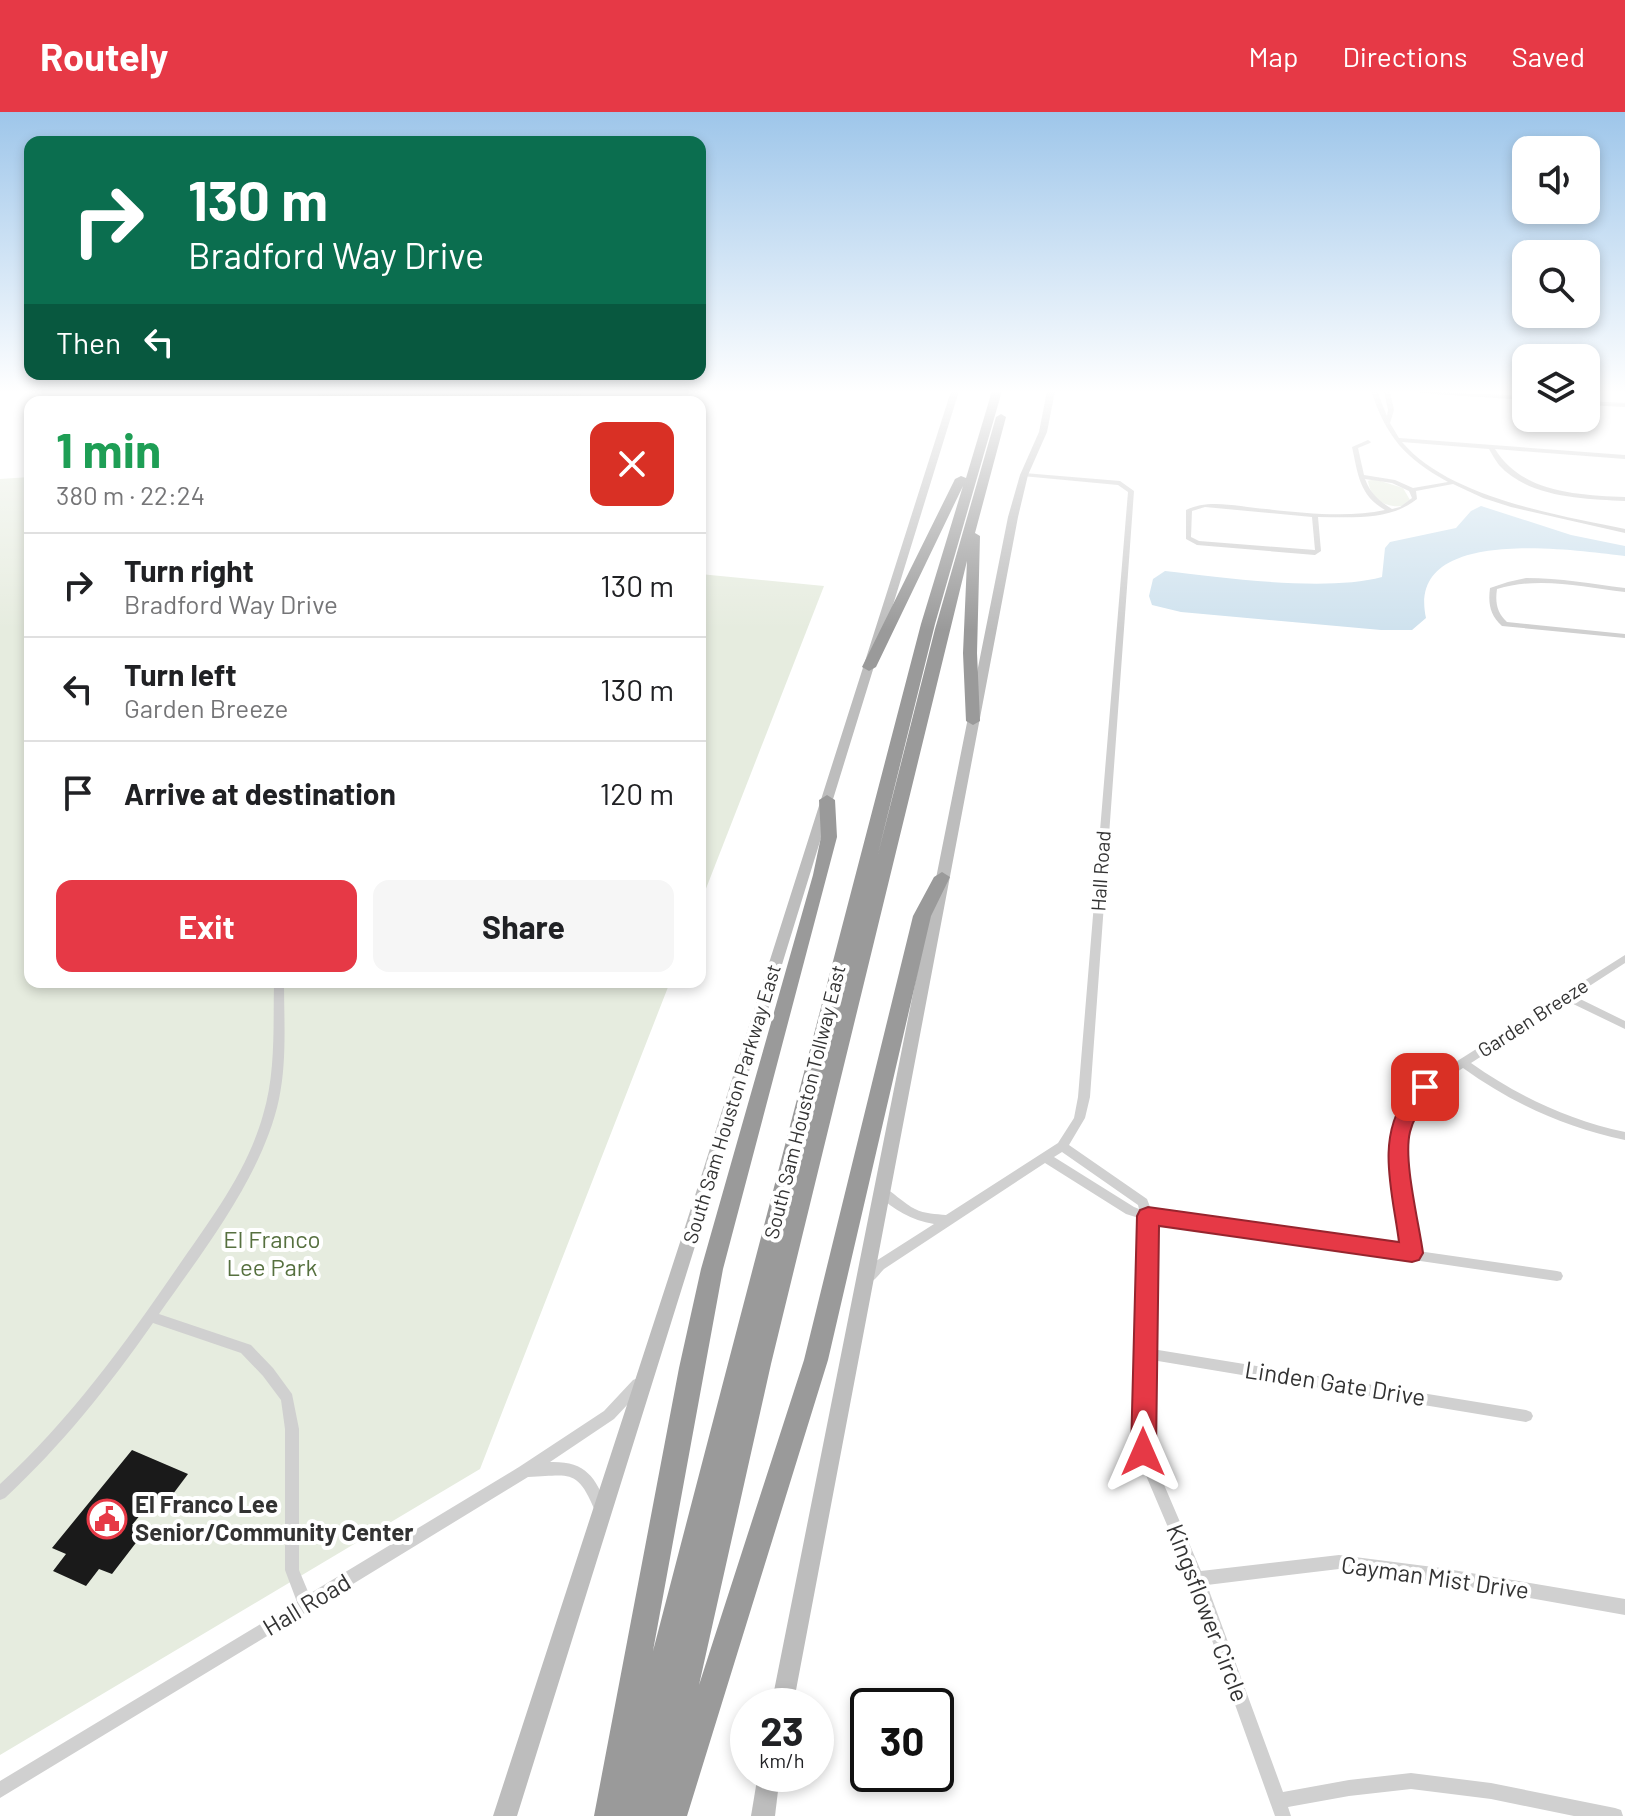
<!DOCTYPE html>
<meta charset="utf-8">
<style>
body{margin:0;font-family:Barlow,sans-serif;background:#f6f6f6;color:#202124;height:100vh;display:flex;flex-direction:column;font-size:30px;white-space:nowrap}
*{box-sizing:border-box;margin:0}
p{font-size:26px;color:#757577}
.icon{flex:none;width:44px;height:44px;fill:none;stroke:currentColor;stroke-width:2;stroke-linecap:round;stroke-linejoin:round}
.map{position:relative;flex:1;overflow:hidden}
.side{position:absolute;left:24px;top:284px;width:682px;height:592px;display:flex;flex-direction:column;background:#fff;border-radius:16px;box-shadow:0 4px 12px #0003}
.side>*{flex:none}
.banner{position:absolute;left:24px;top:24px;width:682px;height:244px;border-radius:16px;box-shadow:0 4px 12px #0003;background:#0b6e4f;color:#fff;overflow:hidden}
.controls{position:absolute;left:1512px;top:24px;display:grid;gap:16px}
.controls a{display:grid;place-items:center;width:88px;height:88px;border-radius:16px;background:#fff;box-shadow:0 4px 12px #0003;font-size:40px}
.speed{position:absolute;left:730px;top:1576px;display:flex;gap:16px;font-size:40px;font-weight:700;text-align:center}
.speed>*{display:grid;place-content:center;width:104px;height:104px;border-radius:50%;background:#fff;box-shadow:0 4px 12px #0003;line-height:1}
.speed small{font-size:20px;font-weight:400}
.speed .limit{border:4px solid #111;border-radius:12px;background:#fff;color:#111}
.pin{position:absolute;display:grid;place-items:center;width:68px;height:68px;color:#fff;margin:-34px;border-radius:16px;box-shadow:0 4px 12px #0006}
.me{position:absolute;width:88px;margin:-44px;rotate:0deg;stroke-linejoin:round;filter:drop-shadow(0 0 6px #0008)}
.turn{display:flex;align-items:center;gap:28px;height:168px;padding:0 32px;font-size:36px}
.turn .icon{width:104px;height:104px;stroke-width:2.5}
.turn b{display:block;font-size:56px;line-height:68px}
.then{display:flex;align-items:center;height:76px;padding:0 32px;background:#0003;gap:16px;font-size:30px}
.round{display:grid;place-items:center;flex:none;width:84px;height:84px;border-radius:16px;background:#f6f6f6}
.overview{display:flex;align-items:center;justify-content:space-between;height:136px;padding:0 32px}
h1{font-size:48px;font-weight:700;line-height:60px;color:#1e9e55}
.cta{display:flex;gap:16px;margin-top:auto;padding:16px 32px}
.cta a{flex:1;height:92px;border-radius:16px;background:#e63946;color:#fff;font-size:32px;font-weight:700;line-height:92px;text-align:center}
.cta a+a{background:#f6f6f6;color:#202124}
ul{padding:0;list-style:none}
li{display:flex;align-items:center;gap:24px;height:104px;padding:0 32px;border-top:2px solid #e0e0e0}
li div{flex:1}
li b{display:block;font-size:30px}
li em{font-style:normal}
header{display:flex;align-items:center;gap:48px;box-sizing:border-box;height:112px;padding:0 40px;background:#e63946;color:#fff}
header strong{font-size:38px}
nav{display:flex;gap:44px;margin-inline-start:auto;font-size:28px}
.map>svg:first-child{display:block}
.green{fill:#e6ecdf}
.water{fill:#cfe2ee}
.building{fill:#1a1a1a}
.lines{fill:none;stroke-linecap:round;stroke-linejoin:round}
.street{fill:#d0d0d0;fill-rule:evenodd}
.secondary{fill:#bdbdbd;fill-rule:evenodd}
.highway{fill:#9a9a9a;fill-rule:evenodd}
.route{fill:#e63946;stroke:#96252e;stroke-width:2}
.labels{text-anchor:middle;stroke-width:8;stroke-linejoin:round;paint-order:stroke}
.street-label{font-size:20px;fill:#333;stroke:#fff}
.near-park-label{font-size:24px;fill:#56703f;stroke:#fff}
.near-street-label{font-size:24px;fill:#333;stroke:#fff}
.near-poi-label{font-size:24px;font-weight:bold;fill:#333;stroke:#fff;text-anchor:start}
</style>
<header>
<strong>Routely</strong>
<nav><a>Map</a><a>Directions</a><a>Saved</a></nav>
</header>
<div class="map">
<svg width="1625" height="1704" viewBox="0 0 1625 1704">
<rect width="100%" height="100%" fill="#fff"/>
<g class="green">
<polygon points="326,279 585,279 576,290 302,290"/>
<polygon points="30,365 30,870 670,870 480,1357 0,1643 0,367"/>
<path d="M1374,367L1403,376L1410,388L1402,394C1385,396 1371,387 1368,369Z"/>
<polygon points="700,462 824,474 700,792"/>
</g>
<path class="water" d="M1481,394L1571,423L1625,434V444C1574,438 1405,412 1426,506L1412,518H1381L1181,500L1152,493L1149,484L1153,467L1165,459C1224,466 1327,480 1382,465L1385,436L1390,430L1456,416L1471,399Z"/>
<polygon class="building" points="132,1338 188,1362 167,1390 155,1385 132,1413 145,1419 112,1462 99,1457 86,1474 53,1459 66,1442 52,1436"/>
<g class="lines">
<g class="street">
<path d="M1371,279H1377L1387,304L1388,298L1384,279H1390L1394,298L1390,311L1399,326L1625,343V347L1495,337C1522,381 1578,383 1625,385V389C1584,387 1529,386 1499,353C1495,348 1492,342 1489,337L1402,330C1448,385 1557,403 1625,417V421L1511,395L1483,386L1453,372L1416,379L1417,387C1390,409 1352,405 1318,405L1321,439L1315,443L1197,433L1186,427V398C1209,386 1240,395 1266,397C1303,401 1349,406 1385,398C1359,383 1358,362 1352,335L1368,328L1371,330L1370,331L1358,336L1364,363L1395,368L1413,376L1448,370C1405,346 1387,326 1371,279ZM1365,367L1392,371L1409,379L1412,386L1400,395L1392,397C1379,389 1370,381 1365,367ZM1205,395L1312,405L1315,438L1199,429L1191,425L1192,399Z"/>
<path d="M1024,361L1120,369L1134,379L1090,985L1085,1006L1069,1033L1147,1087L1152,1100L1405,1137L1393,1062L1392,1031L1399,1006L1421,972L1625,843V851L1574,884L1625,909V917L1567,889L1471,951C1518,984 1568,1008 1625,1020V1028C1565,1015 1513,992 1463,956C1453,963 1441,969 1431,976C1426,980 1423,986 1419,991C1389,1033 1410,1092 1418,1139L1557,1159L1561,1160L1563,1164L1561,1168L1557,1169L1154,1110L1152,1237L1526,1298L1531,1300L1533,1304L1531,1308L1526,1310L1152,1248L1150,1340L1201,1459L1339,1443L1441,1456L1625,1487V1503L1441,1470L1339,1457L1207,1473L1283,1680L1349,1668L1411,1661L1491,1671L1615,1696L1621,1698L1623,1704H1574L1491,1687L1411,1677L1349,1684L1288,1695L1291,1704H1275L1190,1467L1136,1340L1138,1245L1136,1241L1139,1237L1142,1107L1126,1102L1045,1051L884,1157C878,1163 873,1173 864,1170L862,1166L876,1149L934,1112C911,1108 894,1098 877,1082L875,1079L877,1076C879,1075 881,1075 883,1075C888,1076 906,1093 915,1097C925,1102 936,1102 946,1103L1058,1031L1074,1006L1078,985L1128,380L1118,373L1022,364L1021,363ZM1062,1040L1138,1093L1139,1097L1134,1095L1054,1045Z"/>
<path d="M1526,466C1560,466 1592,472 1625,476V480C1582,475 1540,464 1497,477C1495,491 1497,501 1507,510L1625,522V526L1502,514C1490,503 1488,492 1490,476L1508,470Z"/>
<path d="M274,870H284C284,909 287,949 279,987C263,1063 203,1139 159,1202L251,1233L273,1256L292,1282L299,1317V1458L309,1482L519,1355L604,1299L633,1268L638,1266L643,1268L645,1272L643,1276L614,1307L550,1350C585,1349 595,1364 607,1394L605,1399L600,1401L595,1399C577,1355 569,1364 528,1365L312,1497L311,1499L305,1501L0,1686V1669L297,1490L285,1458V1317L281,1288L263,1264L241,1241L153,1211C109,1274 62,1333 5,1386L0,1388V1372C70,1308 124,1233 177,1156C210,1108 247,1060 263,1003C276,960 273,914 274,870Z"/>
</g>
<g class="secondary">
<polygon points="951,279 959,279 701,1115 517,1704 493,1704 685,1115"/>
<polygon points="1047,279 1055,279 1047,320 1028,363 1018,405 793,1594 771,1594 1008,405 1020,363 1039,320"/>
<polygon points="1415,279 1526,284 1526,288 1419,281"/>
<polygon points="1586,289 1625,291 1625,295 1586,293"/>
<polygon points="758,1662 780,1662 775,1704 751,1704"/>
</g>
<polygon class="highway" points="992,279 1002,279 935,512 878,742 935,517 996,305 1001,302 1006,305 975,421 980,424 977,541 980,609 973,613 966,609 963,541 967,449 771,1252 699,1573 804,1248 913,804 934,765 942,760 950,765 931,804 828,1248 687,1704 594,1704 679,1256 701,1157 813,763 821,725 819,688 827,683 835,688 837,725 723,1157 653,1539 921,512 963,374 876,555 869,559 862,555 955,367 961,364 966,366"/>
</g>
<linearGradient id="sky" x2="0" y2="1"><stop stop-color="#9ec6ea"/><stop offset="0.54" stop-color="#fff"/><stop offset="1" stop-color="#fff" stop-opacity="0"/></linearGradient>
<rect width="1625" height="518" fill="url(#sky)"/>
<path class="route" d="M1425,968L1432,970L1435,975C1426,990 1414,1003 1410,1020C1403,1048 1419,1111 1423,1141L1419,1148L1412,1150L1159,1114L1156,1340L1152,1349L1143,1352L1134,1349L1131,1340L1137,1104L1140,1098L1148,1095L1399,1130C1393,1082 1375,1026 1407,984C1413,977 1416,971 1425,968Z"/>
<defs>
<symbol id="civic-ring" viewBox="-11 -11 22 22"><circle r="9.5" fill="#fff" stroke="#e63946" stroke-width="1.5"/><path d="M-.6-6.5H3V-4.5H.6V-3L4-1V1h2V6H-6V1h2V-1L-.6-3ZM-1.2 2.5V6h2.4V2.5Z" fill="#e63946"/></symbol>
</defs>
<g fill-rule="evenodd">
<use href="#civic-ring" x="85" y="1385" width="44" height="44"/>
</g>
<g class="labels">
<g class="street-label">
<text transform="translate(1101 759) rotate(-86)" y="7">Hall Road</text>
<text transform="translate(1533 906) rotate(-33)" y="7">Garden Breeze</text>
<text transform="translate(805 990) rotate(-76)" y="7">South Sam Houston Tollway East</text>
<text transform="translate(732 992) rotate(-73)" y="7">South Sam Houston Parkway East</text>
</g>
<g class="near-park-label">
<text x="272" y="1136">El Franco<tspan x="272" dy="28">Lee Park</tspan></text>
</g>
<g class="near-street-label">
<text transform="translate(1335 1272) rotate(9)" y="8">Linden Gate Drive</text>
<text transform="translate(1435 1466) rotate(8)" y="8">Cayman Mist Drive</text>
<text transform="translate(307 1493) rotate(-31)" y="8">Hall Road</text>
<text transform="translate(1207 1501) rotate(69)" y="8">Kingsflower Circle</text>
</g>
<g class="near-poi-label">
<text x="135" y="1401">El Franco Lee<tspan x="135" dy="28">Senior/Community Center</tspan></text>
</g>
</g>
</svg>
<div class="controls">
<a><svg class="icon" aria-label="sound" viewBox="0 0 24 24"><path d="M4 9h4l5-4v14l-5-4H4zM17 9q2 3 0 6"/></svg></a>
<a><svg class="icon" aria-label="search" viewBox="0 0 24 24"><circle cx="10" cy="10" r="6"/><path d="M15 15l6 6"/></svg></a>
<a><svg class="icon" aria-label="layers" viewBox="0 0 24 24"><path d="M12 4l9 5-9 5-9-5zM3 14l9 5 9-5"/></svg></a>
</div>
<div class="speed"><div>23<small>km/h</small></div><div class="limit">30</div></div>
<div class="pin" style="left:1425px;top:975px;background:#d93025"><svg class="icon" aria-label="arrive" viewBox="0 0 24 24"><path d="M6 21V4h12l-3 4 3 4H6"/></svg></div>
<svg class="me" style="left:1143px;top:1340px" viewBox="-20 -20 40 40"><path d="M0-17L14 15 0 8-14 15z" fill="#e63946" stroke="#fff" stroke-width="4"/></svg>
<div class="banner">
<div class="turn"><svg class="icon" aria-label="right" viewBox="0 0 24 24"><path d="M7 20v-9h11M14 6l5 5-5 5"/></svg><div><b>130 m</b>Bradford Way Drive</div></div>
<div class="then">Then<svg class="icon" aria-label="left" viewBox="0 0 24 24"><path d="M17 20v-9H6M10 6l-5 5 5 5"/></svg></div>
</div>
<section class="side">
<div class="overview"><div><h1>1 min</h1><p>380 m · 22:24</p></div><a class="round" style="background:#d93025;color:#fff"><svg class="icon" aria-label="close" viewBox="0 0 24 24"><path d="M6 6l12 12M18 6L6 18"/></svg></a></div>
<ul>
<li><svg class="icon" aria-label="right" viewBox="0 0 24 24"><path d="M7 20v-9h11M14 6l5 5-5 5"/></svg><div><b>Turn right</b><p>Bradford Way Drive</p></div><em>130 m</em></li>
<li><svg class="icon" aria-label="left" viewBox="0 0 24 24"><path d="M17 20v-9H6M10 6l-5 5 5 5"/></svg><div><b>Turn left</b><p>Garden Breeze</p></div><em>130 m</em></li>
<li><svg class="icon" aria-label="arrive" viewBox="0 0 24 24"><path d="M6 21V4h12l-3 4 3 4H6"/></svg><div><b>Arrive at destination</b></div><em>120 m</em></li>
</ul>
<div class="cta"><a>Exit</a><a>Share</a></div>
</section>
</div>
